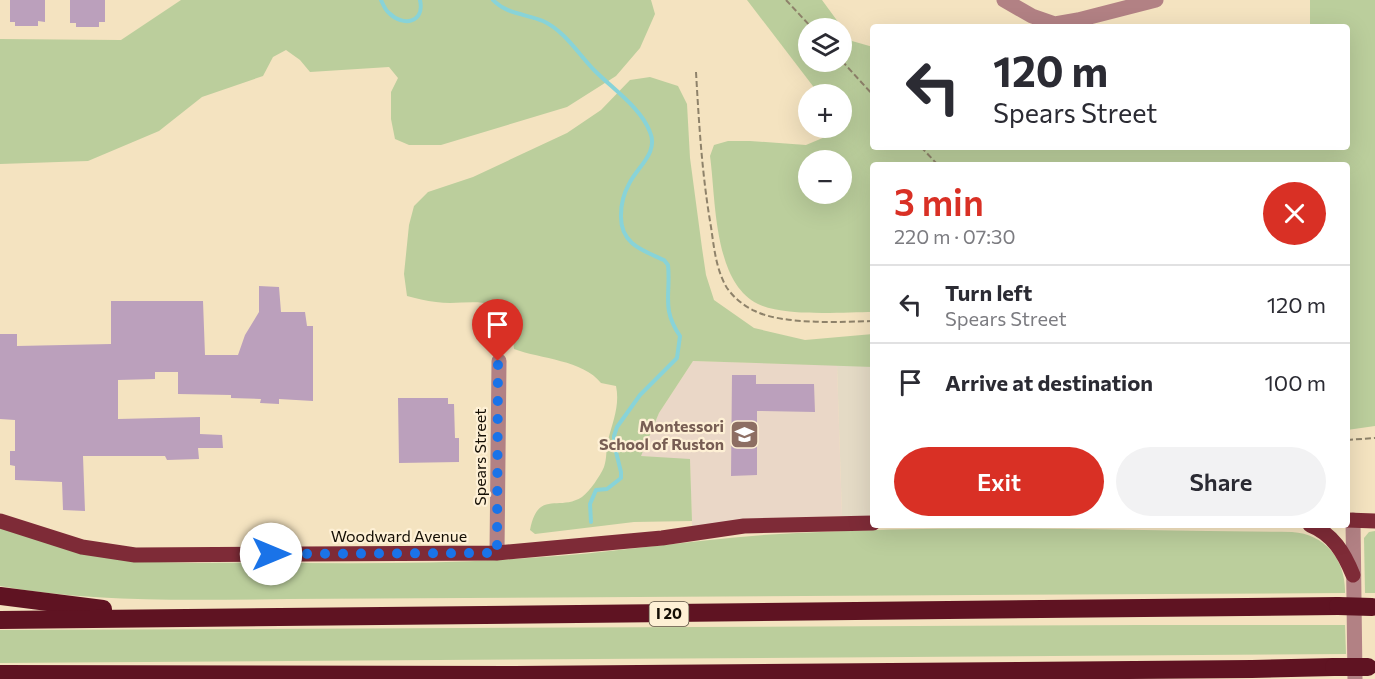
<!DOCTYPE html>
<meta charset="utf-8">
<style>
body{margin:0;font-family:Commissioner,sans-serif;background:#f2f2f3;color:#2b2b33;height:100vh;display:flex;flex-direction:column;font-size:22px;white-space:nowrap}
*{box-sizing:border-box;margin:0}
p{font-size:20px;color:#7c7c81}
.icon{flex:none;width:33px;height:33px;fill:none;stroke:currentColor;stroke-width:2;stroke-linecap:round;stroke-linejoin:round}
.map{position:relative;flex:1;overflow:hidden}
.details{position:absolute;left:870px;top:162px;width:480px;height:366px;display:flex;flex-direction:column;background:#fff;border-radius:6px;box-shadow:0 6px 24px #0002}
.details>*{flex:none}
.banner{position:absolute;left:870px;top:24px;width:480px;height:126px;border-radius:6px;box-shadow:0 6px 24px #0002;background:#fff;color:#2b2b33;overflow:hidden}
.tools{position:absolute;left:798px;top:18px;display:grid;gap:12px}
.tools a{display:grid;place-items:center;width:54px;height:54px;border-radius:50%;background:#fff;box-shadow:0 6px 24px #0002;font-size:30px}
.pin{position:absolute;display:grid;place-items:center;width:51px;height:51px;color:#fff;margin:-62px -26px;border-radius:50% 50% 50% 0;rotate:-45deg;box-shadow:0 0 6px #0007}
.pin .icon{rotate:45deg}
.me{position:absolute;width:66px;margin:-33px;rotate:90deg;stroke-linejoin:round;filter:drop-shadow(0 0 4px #0008)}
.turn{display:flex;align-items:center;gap:21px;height:126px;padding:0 24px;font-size:27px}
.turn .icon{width:78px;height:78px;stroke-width:2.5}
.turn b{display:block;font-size:42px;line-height:51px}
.round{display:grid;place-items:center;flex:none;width:63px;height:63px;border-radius:32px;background:#f2f2f3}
.summary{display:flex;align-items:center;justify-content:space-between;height:102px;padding:0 24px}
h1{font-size:36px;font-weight:600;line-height:45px;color:#d93025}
.button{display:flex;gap:12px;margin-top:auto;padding:12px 24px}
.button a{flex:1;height:69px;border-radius:36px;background:#d93025;color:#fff;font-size:24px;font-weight:600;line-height:69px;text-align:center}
.button a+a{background:#f2f2f3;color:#2b2b33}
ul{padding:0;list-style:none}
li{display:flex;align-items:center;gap:18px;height:78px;padding:0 24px;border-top:2px solid #e1e1e2}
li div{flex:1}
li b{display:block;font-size:22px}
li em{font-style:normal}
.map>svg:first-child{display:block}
.commercial{fill:#e4dac5}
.education{fill:#ead7c7}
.green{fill:#bbce9c;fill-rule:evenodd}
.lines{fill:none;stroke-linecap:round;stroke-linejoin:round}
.stream{stroke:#88d3d8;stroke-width:4}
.building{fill:#bba0bc}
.path{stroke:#8e826a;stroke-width:2;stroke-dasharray:6 3;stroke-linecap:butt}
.minor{stroke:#b28184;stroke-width:15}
.major{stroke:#7e2b37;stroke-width:15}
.highway{stroke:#5f1322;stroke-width:18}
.highway-bridge{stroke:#5f1322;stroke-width:18}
.route{stroke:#1a73e8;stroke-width:10;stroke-dasharray:0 18}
.labels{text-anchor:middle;stroke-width:4.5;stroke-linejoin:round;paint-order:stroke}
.shield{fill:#fef0d5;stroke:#5a5243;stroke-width:1.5}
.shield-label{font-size:15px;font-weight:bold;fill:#140e04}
.education-label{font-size:16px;font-weight:bold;fill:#785e54;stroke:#fef0d5;text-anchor:end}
.street-label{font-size:16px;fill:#140e04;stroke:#fef0d5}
</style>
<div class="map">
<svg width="1375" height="679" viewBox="0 0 1375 679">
<rect width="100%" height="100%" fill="#f4e3c0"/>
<polygon class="commercial" points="837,365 873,366 873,516 842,516"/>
<polygon class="education" points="693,361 837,365 842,516 761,519 692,526 690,460 640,456 659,413"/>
<g class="green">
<polygon points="181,0 651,0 655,14 640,48 616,76 567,107 441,145 409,145 395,139 391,119 391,92 398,78 389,67 310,72 300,60 286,50 273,57 263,76 202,97 159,131 88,161 0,164 0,39 121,40"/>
<path d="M747,0H822L852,41L873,47V147H1347V27H1310V0H1375V426L1347,430V165H873V312C843,312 784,317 758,304C713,282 716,199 710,156L714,145L728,141H750L806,145L825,137L827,128H842V94H819ZM808,28H842V62H808ZM842,160V194H808V160Z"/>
<path d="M650,77L678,86L687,104L690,158L702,248L706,275L714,300L754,328L805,340L873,334V367L693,361L659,413L641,456L690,459L692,521L634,522L535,534L530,530C538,489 558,512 582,497C590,491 600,476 604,467C607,459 606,448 608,440C613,421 620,405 616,386L601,383C583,360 541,359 514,349L510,314C487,295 462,306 436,302C426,301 416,298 407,296L404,274L409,225L414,206L428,192L473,177L567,133L601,110L630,80Z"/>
<path d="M0,526L158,562L198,563C308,562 419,566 528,558C618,553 707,537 797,533C962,524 1127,531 1292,532C1326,534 1346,561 1345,593L288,599C192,600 95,603 0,586Z"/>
<polygon points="1375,531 1375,593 1365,593 1364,538 1369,532"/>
<polygon points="1141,625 1345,625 1346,654 0,663 0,630"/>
</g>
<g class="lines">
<g class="stream">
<path d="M381,0C383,4 385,10 389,13C403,27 425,23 420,0"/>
<path d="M493,0C506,14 526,14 543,21C565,31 579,55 595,71C613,89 641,108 650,132C659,153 637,167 629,184C624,193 621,204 621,215C620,243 641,250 664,260L668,265C671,295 661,308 680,336L677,358L640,395L617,427L614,436V444L621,472V478L607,489L596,490L590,504L591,522"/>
</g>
</g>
<g class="building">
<polygon points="10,0 45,0 45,22 38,21 38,26 15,26 15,22 10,22"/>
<polygon points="70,0 105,0 105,22 99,22 99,27 76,27 76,23 70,23"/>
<polygon points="259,286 279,287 281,312 305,312 307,326 313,326 313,401 279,399 279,404 260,403 261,399 231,398 231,395 178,394 178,372 155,372 155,379 118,380 118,419 200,417 200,434 222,435 223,448 198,448 199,459 167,460 165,456 83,456 85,511 63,510 62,482 15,480 15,466 10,465 10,451 15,451 15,420 0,419 0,334 17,334 17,346 111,344 111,301 203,301 205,355 238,355 245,335 259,312"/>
<polygon points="732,375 756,375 756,384 814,384 815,412 757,411 757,475 731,476"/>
<polygon points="398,398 448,398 448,404 454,404 455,438 459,438 459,462 399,463"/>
</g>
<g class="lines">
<g class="path">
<polyline points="786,0 812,28"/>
<polyline points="842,61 873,95"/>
<path d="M696,72C699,124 702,175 711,227C714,247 716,270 727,288C734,298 744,306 755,311C783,325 842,322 873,321"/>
<polyline points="921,147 938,165"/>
<polyline points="1347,440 1375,438"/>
</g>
<g class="minor">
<polyline points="1004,0 1032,16 1055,24 1078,20 1156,0"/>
<polyline points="1353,520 1355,679"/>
<polyline points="497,553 499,361"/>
</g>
<g class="major">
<polyline points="1347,520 1375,521"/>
<polyline points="0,521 82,547 135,555 497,553 662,538 744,526 873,523"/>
<path d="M1310,525C1333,534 1344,553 1353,575"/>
</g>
<g class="highway">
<polyline points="0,596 103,609"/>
<polyline points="0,620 1338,606"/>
<polyline points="0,674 514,675 1252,669 1334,667"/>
</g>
<g class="highway-bridge">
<polyline points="1338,606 1372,607"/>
<polyline points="1334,667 1368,667"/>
</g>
</g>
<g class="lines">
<polyline class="route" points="271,554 497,553 498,361"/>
</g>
<defs>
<symbol id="school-square" viewBox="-11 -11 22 22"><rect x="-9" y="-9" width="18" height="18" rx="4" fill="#8d6e63" stroke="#fef0d5"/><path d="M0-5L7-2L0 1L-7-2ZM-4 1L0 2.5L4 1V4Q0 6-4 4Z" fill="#fff"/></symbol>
</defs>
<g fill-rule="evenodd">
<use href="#school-square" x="728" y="418" width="33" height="33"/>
</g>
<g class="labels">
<rect class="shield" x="649.5" y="602" width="39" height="24" rx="4.5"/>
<g class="shield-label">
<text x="669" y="619">I 20</text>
</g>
<g class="education-label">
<text x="724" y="432">Montessori<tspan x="724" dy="18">School of Ruston</tspan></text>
</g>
<g class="street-label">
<text transform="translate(480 457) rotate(-90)" y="6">Spears Street</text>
<text x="399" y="542">Woodward Avenue</text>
</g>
</g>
</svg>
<div class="tools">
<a><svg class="icon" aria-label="layers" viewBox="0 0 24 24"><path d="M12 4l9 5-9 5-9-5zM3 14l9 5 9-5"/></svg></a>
<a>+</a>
<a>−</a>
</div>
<div class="pin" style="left:498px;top:361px;background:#d93025"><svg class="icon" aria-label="arrive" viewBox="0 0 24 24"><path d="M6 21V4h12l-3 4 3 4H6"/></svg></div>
<svg class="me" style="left:271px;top:554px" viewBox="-20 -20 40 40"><circle r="19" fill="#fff"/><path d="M0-13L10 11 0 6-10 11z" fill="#1a73e8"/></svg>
<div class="banner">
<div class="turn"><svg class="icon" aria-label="left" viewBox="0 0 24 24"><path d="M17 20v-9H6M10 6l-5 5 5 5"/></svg><div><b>120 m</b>Spears Street</div></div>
</div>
<section class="details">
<div class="summary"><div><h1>3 min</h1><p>220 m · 07:30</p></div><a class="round" style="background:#d93025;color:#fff"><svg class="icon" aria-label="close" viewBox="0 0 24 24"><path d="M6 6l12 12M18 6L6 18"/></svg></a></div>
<ul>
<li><svg class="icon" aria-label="left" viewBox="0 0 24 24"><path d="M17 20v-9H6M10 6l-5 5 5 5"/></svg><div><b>Turn left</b><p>Spears Street</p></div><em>120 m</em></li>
<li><svg class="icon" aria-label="arrive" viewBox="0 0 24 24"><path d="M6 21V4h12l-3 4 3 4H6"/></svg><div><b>Arrive at destination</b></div><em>100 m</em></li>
</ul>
<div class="button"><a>Exit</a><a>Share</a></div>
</section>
</div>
